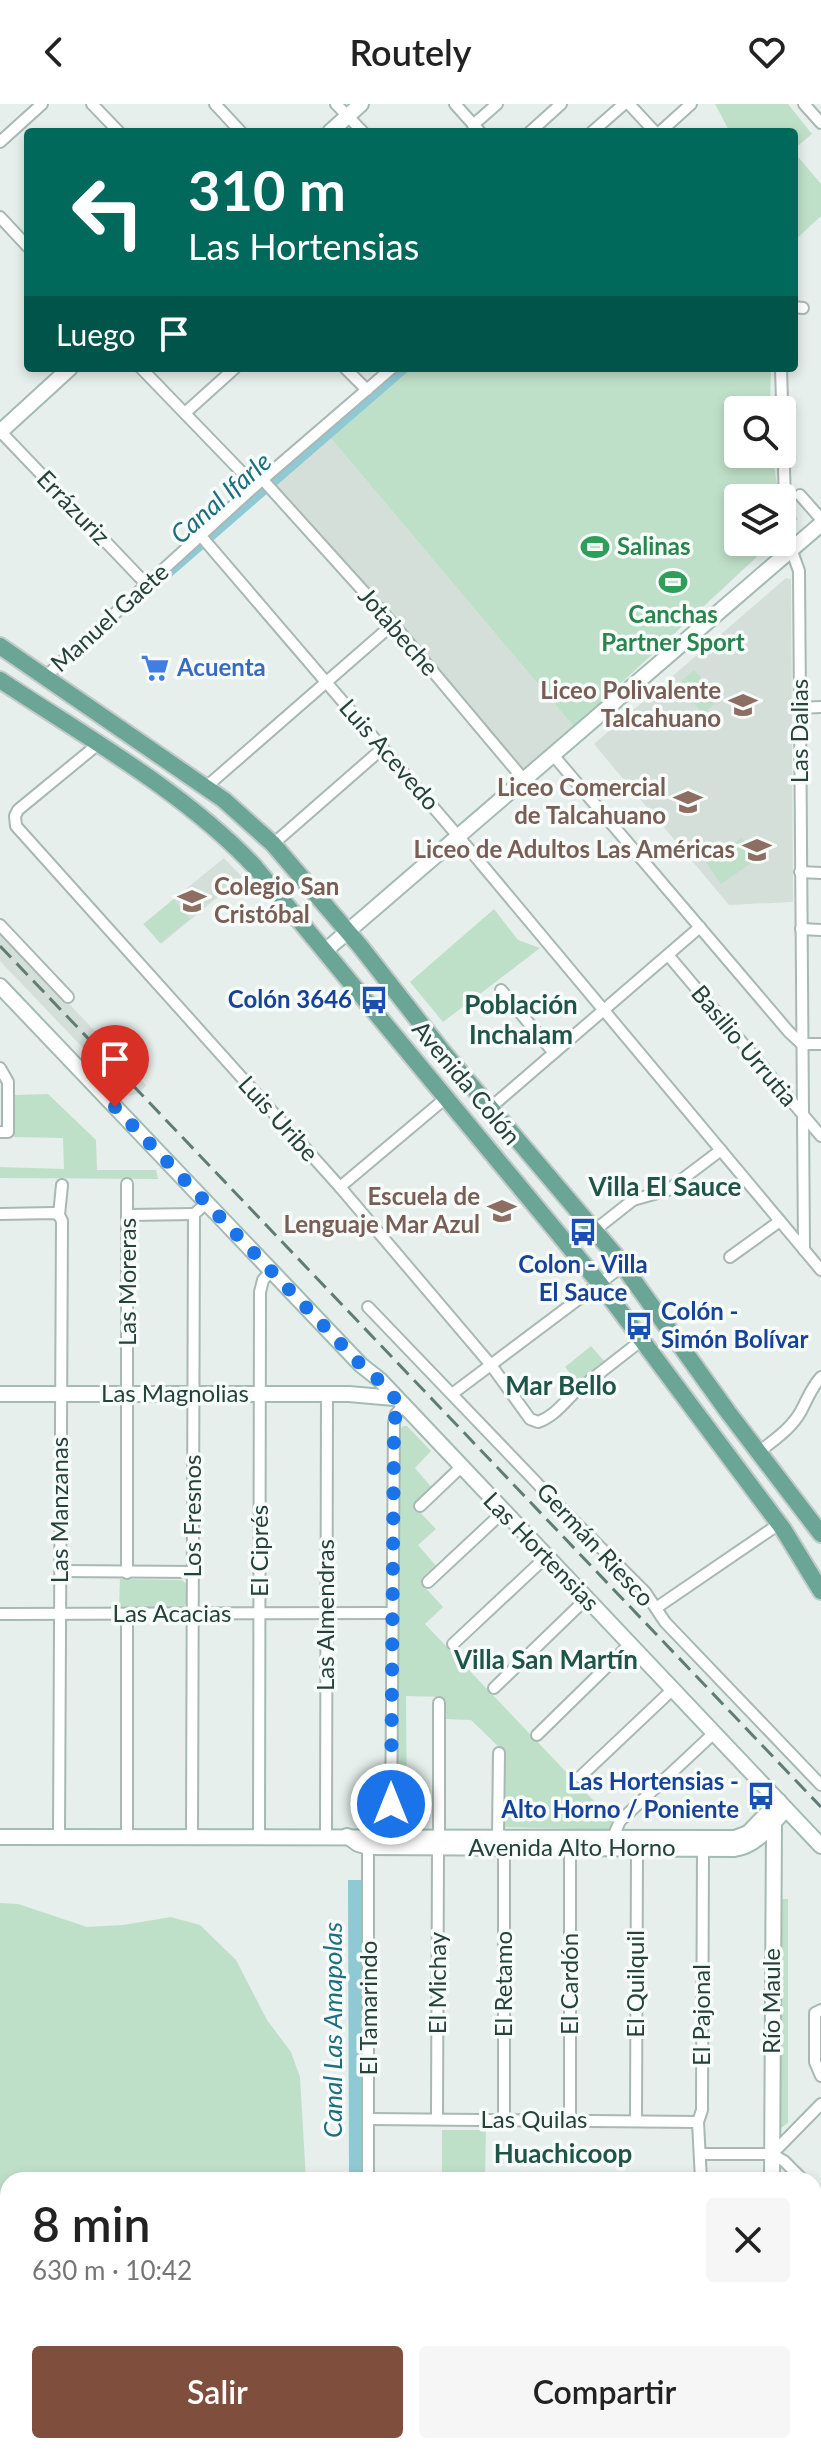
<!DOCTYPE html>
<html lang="es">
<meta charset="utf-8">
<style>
body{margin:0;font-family:Lato,sans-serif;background:#f6f6f6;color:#222;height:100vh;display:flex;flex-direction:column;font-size:30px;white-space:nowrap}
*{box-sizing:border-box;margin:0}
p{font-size:26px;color:#767676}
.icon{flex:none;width:44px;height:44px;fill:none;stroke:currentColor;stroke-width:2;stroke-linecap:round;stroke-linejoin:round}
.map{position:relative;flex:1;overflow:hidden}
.drawer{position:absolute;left:0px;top:2068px;width:822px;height:282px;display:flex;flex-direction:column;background:#fff;border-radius:24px 24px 0 0;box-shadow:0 4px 12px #0003}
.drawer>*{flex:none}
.banner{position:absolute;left:24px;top:24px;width:774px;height:244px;border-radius:8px;box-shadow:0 4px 12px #0003;background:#00695c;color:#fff;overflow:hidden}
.fabs{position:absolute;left:724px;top:292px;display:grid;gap:16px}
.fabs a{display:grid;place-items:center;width:72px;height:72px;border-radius:8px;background:#fff;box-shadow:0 4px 12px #0003;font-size:40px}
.pin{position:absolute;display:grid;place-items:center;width:68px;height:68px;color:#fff;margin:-82px -34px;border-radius:50% 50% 50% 0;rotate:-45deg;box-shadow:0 0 8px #0007}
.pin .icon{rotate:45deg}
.me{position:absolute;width:88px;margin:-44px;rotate:0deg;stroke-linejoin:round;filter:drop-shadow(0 0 6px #0008)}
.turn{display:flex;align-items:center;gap:28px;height:168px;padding:0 32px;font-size:36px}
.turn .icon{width:104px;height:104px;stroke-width:2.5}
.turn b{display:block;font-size:56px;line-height:68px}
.then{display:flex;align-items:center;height:76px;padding:0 32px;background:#0003;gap:16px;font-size:30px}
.round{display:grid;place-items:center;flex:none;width:84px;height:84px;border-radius:8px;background:#f6f6f6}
.head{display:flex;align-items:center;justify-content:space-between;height:136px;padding:0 32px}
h1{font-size:48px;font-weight:600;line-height:60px}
.action{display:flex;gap:16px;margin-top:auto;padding:16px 32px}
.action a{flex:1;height:92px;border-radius:8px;background:#804e3d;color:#fff;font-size:32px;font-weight:600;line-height:92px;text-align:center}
.action a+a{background:#f6f6f6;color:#222}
header{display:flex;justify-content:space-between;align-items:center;height:104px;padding:0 32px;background:#fff;font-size:36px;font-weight:600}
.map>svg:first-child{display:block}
.built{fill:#d4dfda}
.green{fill:#bfe0c8}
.water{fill:#8ec9d4}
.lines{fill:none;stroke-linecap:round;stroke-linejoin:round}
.canal{stroke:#8ec9d4;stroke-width:9}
.street-casing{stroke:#a8b8b2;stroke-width:14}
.secondary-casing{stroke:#a4bbb3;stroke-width:18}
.primary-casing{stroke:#c2cac8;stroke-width:20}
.street{stroke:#fff;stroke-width:10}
.secondary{stroke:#fff;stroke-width:14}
.primary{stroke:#6aa596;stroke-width:16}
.rail{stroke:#5f7d75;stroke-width:3;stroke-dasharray:16 8;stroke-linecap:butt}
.route{stroke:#1a73e8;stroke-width:14;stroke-dasharray:0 25.2}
.labels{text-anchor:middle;stroke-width:7;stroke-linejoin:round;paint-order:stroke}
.street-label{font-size:24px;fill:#24423a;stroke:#f7fbf9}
.leisure-label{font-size:24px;font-weight:bold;fill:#27864d;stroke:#f7fbf9;text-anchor:start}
.shop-label{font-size:24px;font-weight:bold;fill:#366cbe;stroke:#f7fbf9;text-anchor:start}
.education-label{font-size:24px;font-weight:bold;fill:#785e54;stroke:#f7fbf9;text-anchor:end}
.transit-label{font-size:24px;font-weight:bold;fill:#164399;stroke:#f7fbf9;text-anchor:end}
.water-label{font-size:26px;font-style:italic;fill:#1c6f80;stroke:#f7fbf9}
.neighbourhood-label{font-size:26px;font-weight:bold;fill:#1f5548;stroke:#f7fbf9}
</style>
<header><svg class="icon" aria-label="back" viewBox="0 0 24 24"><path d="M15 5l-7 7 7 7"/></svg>Routely<svg class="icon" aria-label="heart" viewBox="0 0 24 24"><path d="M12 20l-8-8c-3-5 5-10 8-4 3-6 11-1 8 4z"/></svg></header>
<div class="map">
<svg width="821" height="2349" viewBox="0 0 821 2349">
<rect width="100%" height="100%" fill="#e6efeb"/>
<g class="built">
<polygon points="329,332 574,623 524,669 274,379"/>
<polygon points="786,474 791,475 793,798 729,801 594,640"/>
<polygon points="224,754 242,773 161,840 143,820"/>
<polygon points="0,827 146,981 140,989 129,992 0,857"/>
</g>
<g class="green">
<polygon points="715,0 788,0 812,30 794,45 794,28 730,28"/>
<polygon points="794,48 821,80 821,112 794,137"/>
<polygon points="406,264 771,264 770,306 738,306 738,350 772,350 778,386 798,415 782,430 782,394 738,394 738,438 773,438 574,623 329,332"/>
<polygon points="694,566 720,595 703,610 678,580"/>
<polygon points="742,734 757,755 721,780 706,758"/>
<polygon points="174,795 190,815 160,839 144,820"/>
<polygon points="494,805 518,836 540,844 443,918 410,878"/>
<polygon points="48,990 96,1036 97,1066 156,1066 158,1075 0,1074 0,1063 64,1065 63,1034 14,1033 14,991"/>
<polygon points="591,1242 604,1257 577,1278 565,1263"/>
<polygon points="403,1322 407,1322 431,1347 415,1364 433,1385 414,1402 436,1425 418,1441 437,1463 421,1479 443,1503 425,1520 613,1717 610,1726 503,1723 503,1647 471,1616 444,1615 442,1593 406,1592 407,1719 396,1718 399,1327"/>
<polygon points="120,1475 182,1476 186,1480 186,1500 183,1504 119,1504"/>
<polygon points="779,1795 788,1795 788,2019 778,2026"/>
<polygon points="0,1799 18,1800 87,1823 123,1821 171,1813 200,1821 236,1856 267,1916 291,1948 300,1973 306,2076 8,2076 8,2342 41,2342 33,2349 0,2349"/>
<polygon points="442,2026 486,2026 485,2073 442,2073"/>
<polygon points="379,2342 565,2343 566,2349 379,2349"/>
</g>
<polygon class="water" points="348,1776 361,1776 362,2076 349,2076"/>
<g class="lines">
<polyline class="canal" points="132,501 405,264"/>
<defs>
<g id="street">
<polyline points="92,0 119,28"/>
<polyline points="215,0 241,28"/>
<polyline points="336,0 363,28"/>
<polyline points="455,0 480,28"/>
<polyline points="629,0 655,28"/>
<polyline points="804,0 821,19"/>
<polyline points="473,21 497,0"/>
<polyline points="530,28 561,0"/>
<polyline points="592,28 624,0"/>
<polyline points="660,28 691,0"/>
<polyline points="0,38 42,0"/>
<polyline points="0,113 28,143"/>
<polyline points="794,203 803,204"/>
<polyline points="141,264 255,382"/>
<polyline points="345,264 367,286"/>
<polyline points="781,264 786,431 799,467 804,1146"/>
<polyline points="185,309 235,264"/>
<polyline points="0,327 147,481"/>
<polyline points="263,376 393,520 530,683"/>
<polyline points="800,391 821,415"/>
<polyline points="201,432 469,745 821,1166"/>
<polyline points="44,574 255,382 392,264"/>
<polyline points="799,604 821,603"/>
<path d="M97,641L18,706L15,712L16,722L340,1083L491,1261L530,1315L538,1318C553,1313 563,1300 574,1289L642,1236"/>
<polyline points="553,651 789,928 802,940 821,940"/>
<polyline points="206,683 393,520"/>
<polyline points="273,740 383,644"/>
<polyline points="800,768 821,769"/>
<polyline points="0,821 68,893"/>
<polyline points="801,825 821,826"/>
<polyline points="668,851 821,1032"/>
<polyline points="501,886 554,949"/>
<polyline points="0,964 8,978 8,1028 0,1028"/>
<polyline points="490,1004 700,823"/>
<polyline points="127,1080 127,1469"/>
<polyline points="340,1083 447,993"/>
<polyline points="0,1110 54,1109 59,1111"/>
<polyline points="129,1111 194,1110"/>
<polyline points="595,1126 633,1096 668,1086 721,1046"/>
<polyline points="730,1153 780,1117"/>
<polyline points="368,1203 558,1401 645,1488 665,1518 821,1681"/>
<polyline points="452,1290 624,1161"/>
<path d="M759,1348C775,1335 791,1325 801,1307C808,1294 811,1284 821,1273"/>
<polyline points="420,1402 460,1364"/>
<polyline points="61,1467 193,1468"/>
<polyline points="428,1478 503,1408"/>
<polyline points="656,1504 779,1420"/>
<polyline points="0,1510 392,1509"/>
<polyline points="453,1540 546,1453"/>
<polyline points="494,1584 586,1495"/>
<polyline points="439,1599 439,1732"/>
<polyline points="537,1631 629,1541"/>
<polyline points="580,1673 672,1586"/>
<polyline points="59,1732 62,1117 59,1111 62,1081"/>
<polyline points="127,1732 127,1510"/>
<polyline points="192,1732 194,1110 207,1099"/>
<polyline points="259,1732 260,1188 263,1176 272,1166"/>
<polyline points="326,1732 327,1290"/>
<polyline points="391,1732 394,1319 396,1310 402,1303"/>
<polyline points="498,1732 499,1649"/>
<polyline points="613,1733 620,1717 714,1629"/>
<polyline points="368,1738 368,2076"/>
<polyline points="504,1744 504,2015"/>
<polyline points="821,1906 815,1909 815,1958 821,1972"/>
<polyline points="369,2015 698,2018"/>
<polyline points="437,2015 438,1744"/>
<polyline points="570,2016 570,1744"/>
<polyline points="636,2016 637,1744"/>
<polyline points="700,2050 772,2050 784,2057 803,2076"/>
<polyline points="772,2050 821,2000"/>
<polyline points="701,2076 698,2018 702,2006 703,1744"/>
<polyline points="814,2088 821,2095"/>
<polyline points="814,2186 821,2194"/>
<polyline points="814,2287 821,2294"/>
<polyline points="368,2342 368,2349"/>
</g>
<g id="secondary">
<polyline points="330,28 361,0"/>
<polyline points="0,328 70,264"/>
<polyline points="325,847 821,420"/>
<polyline points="0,882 361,1261 380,1276 821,1742"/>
<polyline points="0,1290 349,1290 394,1294"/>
<path d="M347,1732L358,1740L368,1743L734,1745C757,1742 771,1721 786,1705"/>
<polyline points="0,1733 735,1734 748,1729 779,1697"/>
<polyline points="772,2076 774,1718"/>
<polyline points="771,2349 771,2342"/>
</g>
<g id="primary">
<polyline points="0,542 224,696 273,740 360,842 443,948 616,1152 728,1308 821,1430"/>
<path d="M0,576C86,633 185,688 255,763L600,1180L783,1425L821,1487"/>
</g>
</defs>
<use href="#street" class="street-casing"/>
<use href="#secondary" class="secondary-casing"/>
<use href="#primary" class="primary-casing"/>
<use href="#street" class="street"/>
<use href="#secondary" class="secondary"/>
<use href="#primary" class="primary"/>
<polyline class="rail" points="0,842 821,1703"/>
</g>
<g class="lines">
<polyline class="route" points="115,1003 361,1261 381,1278 402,1303 396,1310 394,1319 391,1700"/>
</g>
<defs>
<symbol id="stadium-bare" viewBox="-9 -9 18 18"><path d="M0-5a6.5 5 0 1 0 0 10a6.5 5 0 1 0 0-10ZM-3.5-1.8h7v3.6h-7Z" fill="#2e9e5b" stroke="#f7fbf9" stroke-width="2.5" paint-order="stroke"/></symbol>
<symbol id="supermarket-bare" viewBox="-9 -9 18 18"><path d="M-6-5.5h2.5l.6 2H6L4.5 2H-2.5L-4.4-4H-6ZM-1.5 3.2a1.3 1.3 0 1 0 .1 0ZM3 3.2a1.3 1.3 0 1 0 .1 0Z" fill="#3f7fe0" stroke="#f7fbf9" stroke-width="2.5" paint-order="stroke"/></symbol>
<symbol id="school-bare" viewBox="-9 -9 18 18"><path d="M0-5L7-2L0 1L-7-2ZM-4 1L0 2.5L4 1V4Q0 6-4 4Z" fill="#8d6e63" stroke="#f7fbf9" stroke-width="2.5" paint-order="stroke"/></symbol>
<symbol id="bus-bare" viewBox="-9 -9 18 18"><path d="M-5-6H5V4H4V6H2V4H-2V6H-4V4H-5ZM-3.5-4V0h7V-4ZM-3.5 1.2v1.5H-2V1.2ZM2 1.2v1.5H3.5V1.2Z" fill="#1a4fb4" stroke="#f7fbf9" stroke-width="2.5" paint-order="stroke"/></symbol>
</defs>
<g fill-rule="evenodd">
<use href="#stadium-bare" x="575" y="423" width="40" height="40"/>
<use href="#stadium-bare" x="653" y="458" width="40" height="40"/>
<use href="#supermarket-bare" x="135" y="544" width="40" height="40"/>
<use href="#school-bare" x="723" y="581" width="40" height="40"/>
<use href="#school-bare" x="668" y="678" width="40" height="40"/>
<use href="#school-bare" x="737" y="726" width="40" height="40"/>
<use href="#school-bare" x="172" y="777" width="40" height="40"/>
<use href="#bus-bare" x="354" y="876" width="40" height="40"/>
<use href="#school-bare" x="482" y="1087" width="40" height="40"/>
<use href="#bus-bare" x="563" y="1108" width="40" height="40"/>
<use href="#bus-bare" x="619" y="1202" width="40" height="40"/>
<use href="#bus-bare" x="741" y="1672" width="40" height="40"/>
</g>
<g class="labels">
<g class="street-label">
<text transform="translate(73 404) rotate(46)" y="8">Errázuriz</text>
<text transform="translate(110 514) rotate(-42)" y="8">Manuel Gaete</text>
<text transform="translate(398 528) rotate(49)" y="8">Jotabeche</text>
<text transform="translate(800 627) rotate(-90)" y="8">Las Dalias</text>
<text transform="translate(389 651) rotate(49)" y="8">Luis Acevedo</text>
<text transform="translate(744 942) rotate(50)" y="8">Basilio Urrutia</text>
<text transform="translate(466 979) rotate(50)" y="8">Avenida Colón</text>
<text transform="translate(278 1015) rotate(48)" y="8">Luis Uribe</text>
<text transform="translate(128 1178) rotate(-90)" y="8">Las Moreras</text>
<text x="175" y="1298">Las Magnolias</text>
<text transform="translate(60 1406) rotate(-90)" y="8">Las Manzanas</text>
<text transform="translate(193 1412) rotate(-90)" y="8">Los Fresnos</text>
<text transform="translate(595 1441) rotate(47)" y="8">Germán Riesco</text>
<text transform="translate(260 1447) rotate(-90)" y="8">El Ciprés</text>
<text transform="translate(541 1448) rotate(46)" y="8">Las Hortensias</text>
<text x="172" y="1518">Las Acacias</text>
<text transform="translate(326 1511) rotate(-90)" y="8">Las Almendras</text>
<text x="572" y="1752">Avenida Alto Horno</text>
<text transform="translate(438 1879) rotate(-90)" y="8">El Michay</text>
<text transform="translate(504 1880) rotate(-90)" y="8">El Retamo</text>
<text transform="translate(570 1880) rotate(-90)" y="8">El Cardón</text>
<text transform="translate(636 1880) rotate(-90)" y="8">El Quilquil</text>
<text transform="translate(772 1897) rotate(-90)" y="8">Río Maule</text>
<text transform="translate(369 1904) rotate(-90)" y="8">El Tamarindo</text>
<text transform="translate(702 1911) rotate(-90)" y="8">El Pajonal</text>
<text x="534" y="2024">Las Quilas</text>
</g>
<g class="leisure-label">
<text x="617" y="451">Salinas</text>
<text x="673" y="519" text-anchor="middle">Canchas<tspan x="673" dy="28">Partner Sport</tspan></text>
</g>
<g class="shop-label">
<text x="177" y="572">Acuenta</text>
</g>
<g class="education-label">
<text x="721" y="595">Liceo Polivalente<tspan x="721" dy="28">Talcahuano</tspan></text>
<text x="666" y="692">Liceo Comercial<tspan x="666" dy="28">de Talcahuano</tspan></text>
<text x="735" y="754">Liceo de Adultos Las Américas</text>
<text x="214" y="791" text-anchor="start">Colegio San<tspan x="214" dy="28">Cristóbal</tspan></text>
<text x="480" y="1101">Escuela de<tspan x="480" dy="28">Lenguaje Mar Azul</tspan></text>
</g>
<g class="transit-label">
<text x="352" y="904">Colón 3646</text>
<text x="583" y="1169" text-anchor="middle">Colon - Villa<tspan x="583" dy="28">El Sauce</tspan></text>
<text x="661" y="1216" text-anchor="start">Colón -<tspan x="661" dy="28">Simón Bolívar</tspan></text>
<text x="739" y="1686">Las Hortensias -<tspan x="739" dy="28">Alto Horno / Poniente</tspan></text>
</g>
<g class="water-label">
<text transform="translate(221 394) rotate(-41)" y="9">Canal Ifarle</text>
<text transform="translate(333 1926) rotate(-90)" y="9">Canal Las Amapolas</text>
</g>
<g class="neighbourhood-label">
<text x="521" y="910">Población<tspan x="521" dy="30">Inchalam</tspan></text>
<text x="665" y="1092">Villa El Sauce</text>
<text x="561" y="1291">Mar Bello</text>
<text x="546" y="1565">Villa San Martín</text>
<text x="563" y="2059">Huachicoop</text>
</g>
</g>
</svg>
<div class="fabs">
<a><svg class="icon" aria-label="search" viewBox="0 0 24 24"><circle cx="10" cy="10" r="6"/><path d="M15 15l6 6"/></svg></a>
<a><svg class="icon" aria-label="layers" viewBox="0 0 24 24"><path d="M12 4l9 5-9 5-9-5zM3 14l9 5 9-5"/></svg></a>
</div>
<div class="pin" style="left:115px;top:1003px;background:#d93025"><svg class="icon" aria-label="arrive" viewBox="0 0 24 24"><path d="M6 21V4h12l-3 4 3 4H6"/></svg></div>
<svg class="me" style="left:391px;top:1700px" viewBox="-20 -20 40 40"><circle r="17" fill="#1a73e8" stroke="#fff" stroke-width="3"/><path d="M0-11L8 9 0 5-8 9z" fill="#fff"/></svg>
<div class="banner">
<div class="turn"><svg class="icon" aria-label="left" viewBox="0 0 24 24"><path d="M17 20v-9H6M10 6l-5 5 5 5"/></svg><div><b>310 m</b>Las Hortensias</div></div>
<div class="then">Luego<svg class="icon" aria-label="arrive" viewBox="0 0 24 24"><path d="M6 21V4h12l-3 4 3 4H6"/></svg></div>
</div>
<section class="drawer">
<div class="head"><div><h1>8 min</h1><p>630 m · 10:42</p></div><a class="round"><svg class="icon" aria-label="close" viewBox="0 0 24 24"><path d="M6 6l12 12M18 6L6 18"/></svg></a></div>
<div class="action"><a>Salir</a><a>Compartir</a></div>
</section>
</div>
